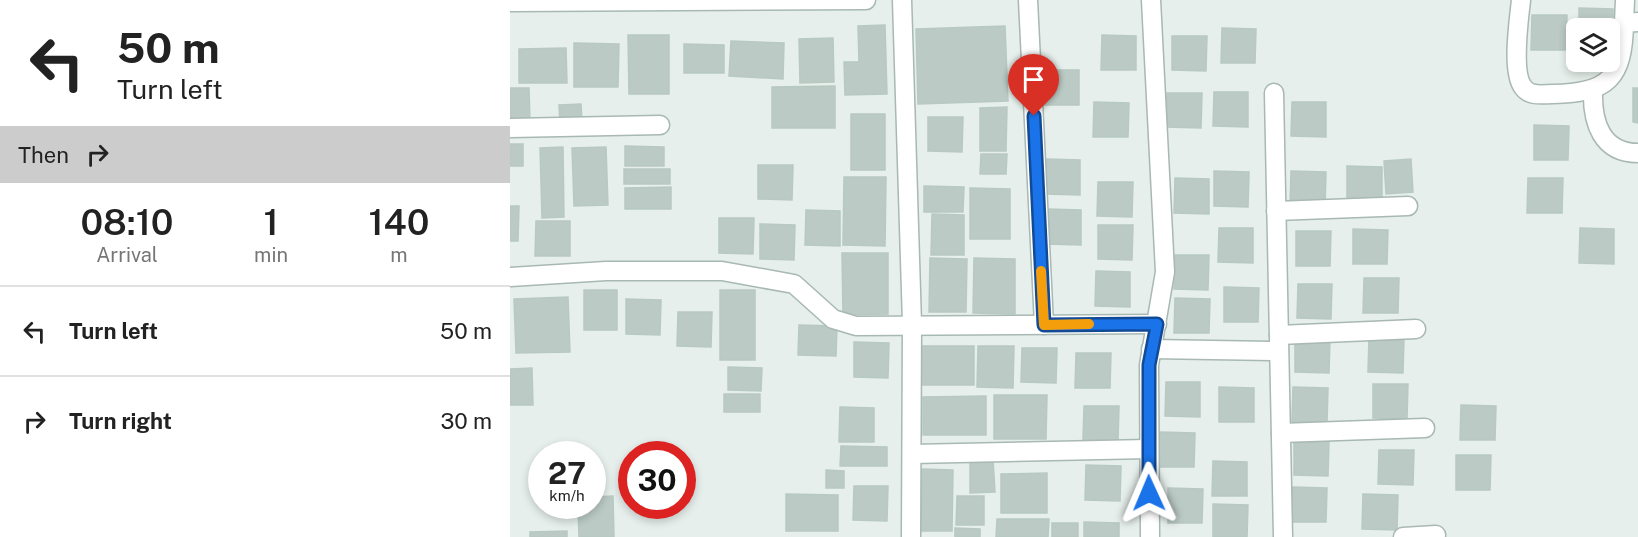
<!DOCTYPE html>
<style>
body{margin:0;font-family:"Public Sans",sans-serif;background:#f6f6f6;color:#222;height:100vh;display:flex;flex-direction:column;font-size:22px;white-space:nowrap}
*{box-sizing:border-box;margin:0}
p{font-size:20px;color:#767676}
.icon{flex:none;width:33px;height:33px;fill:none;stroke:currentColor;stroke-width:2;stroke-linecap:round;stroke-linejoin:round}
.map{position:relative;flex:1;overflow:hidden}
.details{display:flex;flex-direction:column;background:#fff;width:510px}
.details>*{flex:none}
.hud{background:#fff;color:#222;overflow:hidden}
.controls{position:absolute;left:1056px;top:18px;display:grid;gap:12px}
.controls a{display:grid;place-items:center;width:54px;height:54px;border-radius:9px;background:#fff;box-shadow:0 3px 9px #0003;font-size:30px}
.speed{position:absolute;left:18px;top:441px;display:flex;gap:12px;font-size:30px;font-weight:700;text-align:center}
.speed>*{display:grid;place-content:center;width:78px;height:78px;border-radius:50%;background:#fff;box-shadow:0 3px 9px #0003;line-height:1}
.speed small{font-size:15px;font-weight:400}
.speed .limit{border:9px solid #d22;background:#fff;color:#111}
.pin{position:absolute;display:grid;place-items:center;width:51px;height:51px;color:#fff;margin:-62px -26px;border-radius:50% 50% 50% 0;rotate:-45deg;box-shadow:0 0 6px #0007}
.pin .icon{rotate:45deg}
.me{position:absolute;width:66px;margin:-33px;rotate:359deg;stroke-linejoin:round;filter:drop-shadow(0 0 4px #0008)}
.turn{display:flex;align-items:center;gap:21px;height:126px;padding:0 18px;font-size:27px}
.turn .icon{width:78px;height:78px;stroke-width:2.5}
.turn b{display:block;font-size:42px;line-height:51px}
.then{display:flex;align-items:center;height:57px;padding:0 18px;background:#0003;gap:12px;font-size:22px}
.eta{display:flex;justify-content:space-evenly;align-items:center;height:102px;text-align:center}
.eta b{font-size:36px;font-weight:600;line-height:42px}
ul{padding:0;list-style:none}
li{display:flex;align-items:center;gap:18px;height:90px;padding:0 18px;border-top:2px solid #e0e0e0}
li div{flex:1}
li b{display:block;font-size:22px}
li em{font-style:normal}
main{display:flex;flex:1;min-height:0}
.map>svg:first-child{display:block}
.building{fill:#bbcac4;stroke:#b8c9c2;stroke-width:1.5}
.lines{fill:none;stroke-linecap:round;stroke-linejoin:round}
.minor-casing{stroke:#a8b8b2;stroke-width:21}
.minor{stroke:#fff;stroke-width:18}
.route-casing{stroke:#114b97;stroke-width:15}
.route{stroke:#1a73e8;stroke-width:10}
.slow{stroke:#f59e0b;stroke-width:10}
</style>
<main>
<section class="details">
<div class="hud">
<div class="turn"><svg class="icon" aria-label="left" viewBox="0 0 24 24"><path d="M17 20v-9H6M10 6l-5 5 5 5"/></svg><div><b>50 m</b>Turn left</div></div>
<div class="then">Then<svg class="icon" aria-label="right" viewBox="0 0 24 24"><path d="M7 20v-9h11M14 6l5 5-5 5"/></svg></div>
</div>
<div class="eta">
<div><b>08:10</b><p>Arrival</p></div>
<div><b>1</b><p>min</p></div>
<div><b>140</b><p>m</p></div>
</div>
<ul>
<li><svg class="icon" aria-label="left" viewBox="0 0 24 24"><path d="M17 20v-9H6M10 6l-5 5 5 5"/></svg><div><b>Turn left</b></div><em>50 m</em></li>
<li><svg class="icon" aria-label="right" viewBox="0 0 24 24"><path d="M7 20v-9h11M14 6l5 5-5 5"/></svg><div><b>Turn right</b></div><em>30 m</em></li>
</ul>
</section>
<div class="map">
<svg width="1128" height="537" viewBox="0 0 1128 537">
<rect width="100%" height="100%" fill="#e6efeb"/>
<g class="building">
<polygon points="1069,8 1103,9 1103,43 1100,43 1100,28 1069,28"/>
<polygon points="1022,15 1057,15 1056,50 1021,50"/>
<polygon points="375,25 377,94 335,95 334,62 349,62 348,26"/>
<polygon points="495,26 498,101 408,104 406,29"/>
<polygon points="712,28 746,29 745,63 711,63"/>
<polygon points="118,35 159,35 159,94 119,94"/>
<polygon points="592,35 626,36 626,70 591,70"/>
<polygon points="662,36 697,36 696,71 662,70"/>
<polygon points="323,38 324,82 290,83 289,39"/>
<polygon points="221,41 274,43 273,79 219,76"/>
<polygon points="64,43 109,44 108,87 64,87"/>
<polygon points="174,44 214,45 214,73 174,73"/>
<polygon points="56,48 57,83 9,83 9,49"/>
<rect x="534" y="70" width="35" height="35"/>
<polygon points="325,86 325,128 262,128 262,87"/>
<polygon points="0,88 19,88 20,122 0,123"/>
<polygon points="1123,88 1128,88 1128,123 1123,122"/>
<polygon points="704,92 738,92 738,127 703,126"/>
<polygon points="657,93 692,93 691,128 656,127"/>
<polygon points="584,102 619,103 618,137 583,137"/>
<polygon points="782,102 816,102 816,137 781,136"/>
<polygon points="71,104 72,122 50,123 49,105"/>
<polygon points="497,107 496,151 470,151 470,108"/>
<rect x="341" y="114" width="34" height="56"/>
<polygon points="418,117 453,117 452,152 418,151"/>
<polygon points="1024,125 1059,126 1058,160 1024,160"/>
<rect x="0" y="144" width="13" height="22"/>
<polygon points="115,146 154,147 154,166 115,166"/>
<polygon points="53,147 54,217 32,218 30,148"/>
<polygon points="96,147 98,205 64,206 62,148"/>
<polygon points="471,154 497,154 496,174 470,174"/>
<polygon points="536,159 570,160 570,195 535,194"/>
<polygon points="901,159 903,192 876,194 874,161"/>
<polygon points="248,165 283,165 282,200 248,199"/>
<polygon points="837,166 872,167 872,201 837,201"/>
<rect x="114" y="169" width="46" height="15"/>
<polygon points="704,171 739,172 738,207 704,206"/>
<polygon points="781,171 816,172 815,207 780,206"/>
<polygon points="334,177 376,177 375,246 333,245"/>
<polygon points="665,178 699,179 699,214 664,213"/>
<polygon points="1018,178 1053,178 1052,213 1017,213"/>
<polygon points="588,182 623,182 622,217 587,216"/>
<polygon points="414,186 454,187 453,212 414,212"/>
<polygon points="161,187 161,209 115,209 115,188"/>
<polygon points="460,188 500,189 500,239 460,239"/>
<polygon points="0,206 9,206 8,241 0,241"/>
<polygon points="537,209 571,210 571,245 536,244"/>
<polygon points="296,210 330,211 330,246 295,245"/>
<polygon points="422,214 454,215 454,255 421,255"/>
<polygon points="209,218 244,218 243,254 209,253"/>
<polygon points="26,221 60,221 60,256 25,256"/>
<polygon points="250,224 285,225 284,260 250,259"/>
<polygon points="588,225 623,225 622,260 588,259"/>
<polygon points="709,228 743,228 743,263 708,262"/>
<polygon points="1070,228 1104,229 1104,264 1069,263"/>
<polygon points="843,229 878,230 877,264 843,264"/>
<polygon points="786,231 821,231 820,266 786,266"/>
<polygon points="332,253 378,253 378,314 333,315"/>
<polygon points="665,255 699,255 698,290 664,289"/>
<polygon points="420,258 457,259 456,312 419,312"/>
<polygon points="464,258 505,259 505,314 463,313"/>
<polygon points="586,271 620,272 620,307 585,306"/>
<polygon points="854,278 889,278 888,313 853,313"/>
<polygon points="788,284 822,284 821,319 787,318"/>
<polygon points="714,287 749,288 748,322 714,322"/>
<rect x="74" y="290" width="33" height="40"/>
<rect x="210" y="290" width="35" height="70"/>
<polygon points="58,297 60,352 6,353 4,299"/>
<polygon points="665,298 700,299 699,333 664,333"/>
<polygon points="116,299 151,300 150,335 116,334"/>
<polygon points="168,312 202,312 201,347 167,346"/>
<polygon points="289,325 327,326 326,356 288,355"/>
<polygon points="785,337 820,338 819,373 785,372"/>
<polygon points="859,337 894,338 893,373 858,372"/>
<polygon points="344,342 379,343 378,378 344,377"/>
<rect x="411" y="346" width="53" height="39"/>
<polygon points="468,346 504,346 503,388 467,387"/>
<polygon points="512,348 547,348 546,383 511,382"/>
<polygon points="566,353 601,353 600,388 565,388"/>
<polygon points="218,367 252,368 251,391 218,390"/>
<polygon points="22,368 23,405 0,405 0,369"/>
<polygon points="656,382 690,382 690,417 655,416"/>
<polygon points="863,384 898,384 897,419 863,418"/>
<polygon points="709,387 744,388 744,422 709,422"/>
<polygon points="783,387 818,388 817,423 782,422"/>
<rect x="214" y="394" width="36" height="18"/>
<polygon points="484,395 537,395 536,439 484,439"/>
<polygon points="476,396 476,435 413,435 413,397"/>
<polygon points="951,405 986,406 985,440 950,440"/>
<polygon points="574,406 609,406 608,441 573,440"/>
<polygon points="330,407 364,408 364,442 329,442"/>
<polygon points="650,432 685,433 684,467 649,467"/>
<polygon points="784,440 819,441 818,476 784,475"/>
<polygon points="331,446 377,447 377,466 330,466"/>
<polygon points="869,450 904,450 903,485 868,484"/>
<polygon points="946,455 981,455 980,490 946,490"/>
<polygon points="483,460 485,492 460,493 460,462"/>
<polygon points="703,461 737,462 737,496 702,496"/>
<polygon points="576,465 611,466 610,501 575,500"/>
<polygon points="412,469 443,470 442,531 411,531"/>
<polygon points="316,470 334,471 334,488 316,488"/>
<polygon points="537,473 537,513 491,513 491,474"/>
<polygon points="344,486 378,486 377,521 343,520"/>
<polygon points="782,487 817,488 816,522 781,522"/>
<polygon points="658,488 693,489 692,523 658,523"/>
<polygon points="276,494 328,495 328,531 276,531"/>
<polygon points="853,494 888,495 887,530 852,529"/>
<polygon points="103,496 104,537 69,537 68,506 82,506 82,497"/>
<polygon points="447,496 474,496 474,525 446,525"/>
<polygon points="703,504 738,505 737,537 703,537"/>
<polygon points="487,519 539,519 538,537 486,537"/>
<polygon points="574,522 609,523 609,537 574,537"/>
<rect x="542" y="523" width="26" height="14"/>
<polygon points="445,528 470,529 470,537 445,537"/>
<polygon points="57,531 57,537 20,537 20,532"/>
</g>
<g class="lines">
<defs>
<g id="minor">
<polyline points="392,0 402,324 401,537"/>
<polyline points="518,0 534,325"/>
<path d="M1011,0C1009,20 1001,71 1013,87C1020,97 1032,94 1043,94C1098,93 1113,79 1114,23L1128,22"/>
<polyline points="0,2 356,0"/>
<polyline points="1114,23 1115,0"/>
<path d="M1083,91C1082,123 1092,153 1128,153"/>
<polyline points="764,93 773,537"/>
<polyline points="0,128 150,125"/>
<polyline points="766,211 898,206"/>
<polyline points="0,277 96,271 212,271 284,284 323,319 346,326 647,324"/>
<polyline points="769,335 906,329"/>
<polyline points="641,349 769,351"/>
<polyline points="771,433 915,428"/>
<polyline points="402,454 638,449"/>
<polyline points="640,537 639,365 655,272 641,0"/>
<polyline points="893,537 926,535"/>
</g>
</defs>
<use href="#minor" class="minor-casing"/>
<use href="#minor" class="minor"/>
</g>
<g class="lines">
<defs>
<polyline id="route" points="524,116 534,325 647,324 639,365 639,493"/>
</defs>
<use href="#route" class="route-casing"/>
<use href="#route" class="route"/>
<polyline class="slow" points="531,271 534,325 579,324"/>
</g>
</svg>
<div class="controls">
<a><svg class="icon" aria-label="layers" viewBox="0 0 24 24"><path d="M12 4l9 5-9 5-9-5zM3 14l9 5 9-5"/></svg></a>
</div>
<div class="speed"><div>27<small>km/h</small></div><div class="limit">30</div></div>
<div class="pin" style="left:524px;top:116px;background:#d93025"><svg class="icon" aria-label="arrive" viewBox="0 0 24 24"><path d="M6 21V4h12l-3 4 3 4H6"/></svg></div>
<svg class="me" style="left:639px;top:493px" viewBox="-20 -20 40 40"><path d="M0-17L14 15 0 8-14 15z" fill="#1a73e8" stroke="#fff" stroke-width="4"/></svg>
</div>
</main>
